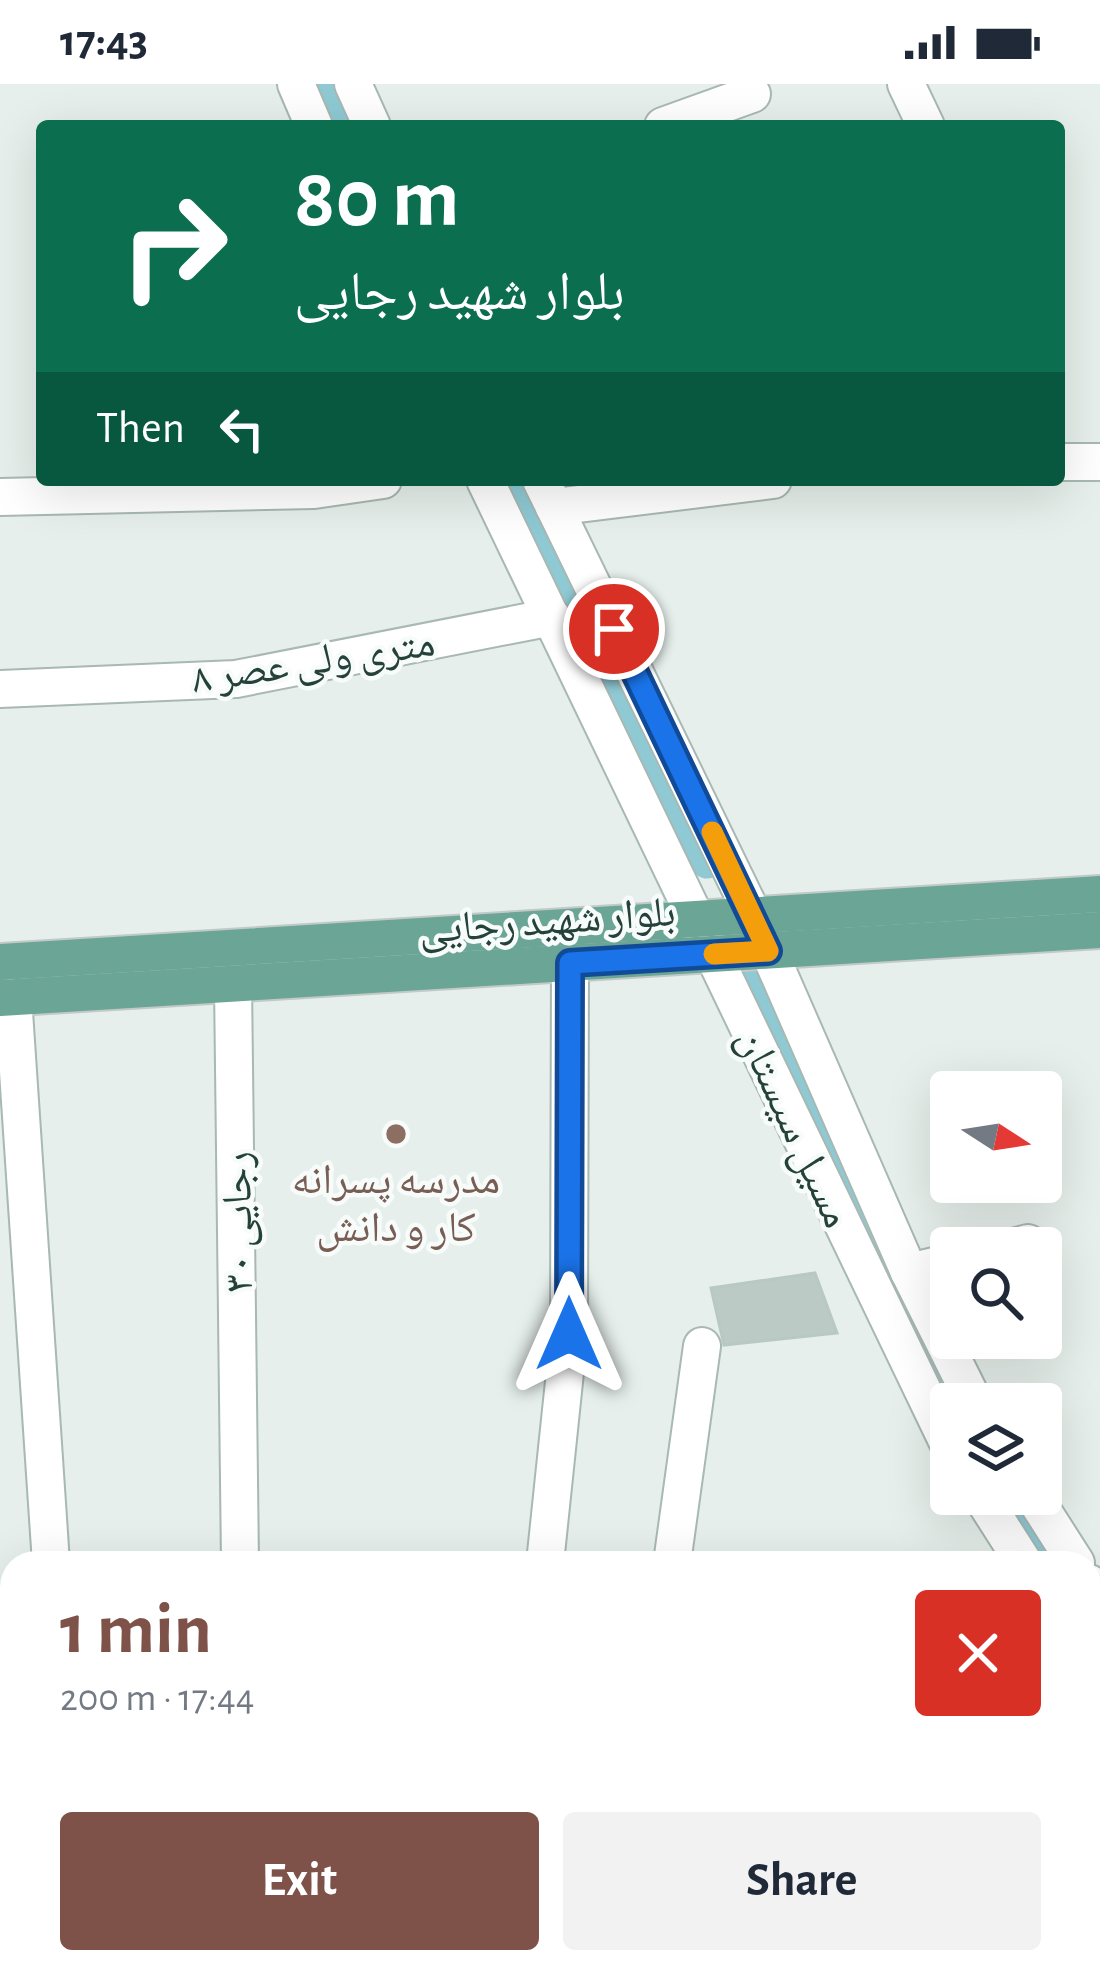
<!DOCTYPE html>
<meta charset="utf-8">
<style>
body{margin:0;font-family:"Alegreya Sans","Noto Naskh Arabic",sans-serif;background:#f2f2f3;color:#1f2937;height:100vh;display:flex;flex-direction:column;font-size:45px;white-space:nowrap}
*{box-sizing:border-box;margin:0}
p{font-size:39px;color:#747a83}
.icon{flex:none;width:66px;height:66px;fill:none;stroke:currentColor;stroke-width:2;stroke-linecap:round;stroke-linejoin:round}
.map{position:relative;flex:1;overflow:hidden}
.side{position:absolute;left:0px;top:1467px;width:1101px;height:423px;display:flex;flex-direction:column;background:#fff;border-radius:36px 36px 0 0;box-shadow:0 12px 48px #0002}
.side>*{flex:none}
.top-card{position:absolute;left:36px;top:36px;width:1029px;height:366px;border-radius:12px;box-shadow:0 12px 48px #0002;background:#0b6e4f;color:#fff;overflow:hidden}
.needle{width:78px;rotate:102deg}
.tools{position:absolute;left:930px;top:987px;display:grid;gap:24px}
.tools a{display:grid;place-items:center;width:132px;height:132px;border-radius:12px;background:#fff;box-shadow:0 12px 48px #0002;font-size:60px}
.pin{position:absolute;display:grid;place-items:center;width:102px;height:102px;color:#fff;margin:-51px;border:6px solid #fff;border-radius:50%;box-shadow:0 3px 12px #0007}
.me{position:absolute;width:132px;margin:-66px;rotate:0deg;stroke-linejoin:round;filter:drop-shadow(0 0 9px #0008)}
.turn{display:flex;align-items:center;gap:42px;height:252px;padding:0 60px;font-size:54px}
.turn .icon{width:156px;height:156px;stroke-width:2.5}
.turn b{display:block;font-size:84px;line-height:102px}
.then{display:flex;align-items:center;height:114px;padding:0 60px;background:#0003;gap:24px;font-size:45px}
.round{display:grid;place-items:center;flex:none;width:126px;height:126px;border-radius:12px;background:#f2f2f3}
.headline{display:flex;align-items:center;justify-content:space-between;height:204px;padding:0 60px}
h1{font-size:72px;font-weight:700;line-height:90px;color:#7f5249}
.button{display:flex;gap:24px;margin-top:auto;padding:24px 60px}
.button a{flex:1;height:138px;border-radius:12px;background:#7f5249;color:#fff;font-size:48px;font-weight:700;line-height:138px;text-align:center}
.button a+a{background:#f2f2f3;color:#1f2937}
.status{display:flex;justify-content:space-between;align-items:center;height:84px;padding:0 60px;background:#fff;direction:ltr}
.status svg{height:33px;fill:currentColor}
.map>svg:first-child{display:block}
.lines{fill:none;stroke-linecap:round;stroke-linejoin:round}
.canal{stroke:#8ec9d4;stroke-width:33}
.building{fill:#bbcac4;stroke:#b8c9c2;stroke-width:3}
.minor-casing{stroke:#a8b8b2;stroke-width:40}
.major-casing{stroke:#c2cac8;stroke-width:40}
.minor{stroke:#fff;stroke-width:36}
.major{stroke:#6aa596;stroke-width:36}
.route-casing{stroke:#114b97;stroke-width:30}
.route{stroke:#1a73e8;stroke-width:21}
.slow{stroke:#f59e0b;stroke-width:21}
.education-dot{fill:#8d6e63;stroke:#f7fbf9;stroke-width:4.5}
.labels{text-anchor:middle;stroke-width:9;stroke-linejoin:round;paint-order:stroke}
.street-label{font-size:42px;fill:#24423a;stroke:#f7fbf9}
.education-label{font-size:42px;fill:#785e54;stroke:#f7fbf9}
</style>
<div class="status"><b>17:43</b><svg viewBox="0 0 49 12"><path d="M0 12V9h3v3zM5 12V6h3v6zM10 12V3h3v9zM15 12V0h3v12zM26 1h20v11H26zM47 4h2v5h-2z"/></svg></div>
<div class="map">
<svg width="1100" height="1888" viewBox="0 0 1100 1888">
<rect width="100%" height="100%" fill="#e6efeb"/>
<g class="lines">
<g class="canal">
<polyline points="320,0 339,42"/>
<polyline points="516,396 707,778"/>
<polyline points="755,896 896,1212 951,1321"/>
<polyline points="1003,1410 1047,1479"/>
<polyline points="1089,1544 1100,1561"/>
</g>
</g>
<polygon class="building" points="815,1189 837,1249 724,1261 711,1204"/>
<g class="lines">
<defs>
<g id="minor">
<polyline points="296,0 314,42"/>
<polyline points="353,0 372,42"/>
<polyline points="906,0 926,42"/>
<polyline points="663,42 752,10"/>
<polyline points="1059,378 1100,378"/>
<polyline points="485,396 951,1365"/>
<polyline points="541,396 753,831 909,1188 975,1320"/>
<polyline points="0,413 314,406 383,396"/>
<polyline points="554,423 773,396"/>
<polyline points="0,605 236,595 552,533"/>
<polyline points="233,900 240,1479"/>
<polyline points="13,913 51,1479"/>
<polyline points="1009,1164 1028,1159"/>
<polyline points="909,1188 951,1178"/>
<polyline points="980,1410 1024,1479"/>
<polyline points="1032,1410 1076,1479"/>
<polyline points="545,1479 569,1250 570,879"/>
<polyline points="672,1479 702,1262"/>
<polyline points="1089,1499 1100,1516"/>
<polyline points="1089,1579 1100,1596"/>
<polyline points="0,1843 12,1845"/>
<polyline points="77,1878 77,1888"/>
<polyline points="402,1878 514,1888"/>
<polyline points="617,1888 618,1878"/>
</g>
<g id="major">
<polyline points="0,878 1100,810"/>
<polyline points="0,914 1100,846"/>
</g>
</defs>
<use href="#minor" class="minor-casing"/>
<use href="#major" class="major-casing"/>
<use href="#minor" class="minor"/>
<use href="#major" class="major"/>
</g>
<g class="lines">
<defs>
<polyline id="route" points="569,1250 570,879 768,867 614,545"/>
</defs>
<use href="#route" class="route-casing"/>
<use href="#route" class="route"/>
<polyline class="slow" points="712,748 768,867 714,870"/>
</g>
<circle class="education-dot" cx="396" cy="1050" r="12"/>
<g class="labels">
<g class="street-label">
<text transform="translate(313 575) rotate(-9)" y="15">۸ متری ولی عصر</text>
<text transform="translate(547 835) rotate(-4)" y="15">بلوار شهید رجایی</text>
<text transform="translate(796 1043) rotate(65)" y="15">مسیل سیستان</text>
<text transform="translate(236 1138) rotate(-91)" y="15">رجایی ۳۰</text>
</g>
<g class="education-label">
<text x="396" y="1109">مدرسه پسرانه<tspan x="396" dy="48">کار و دانش</tspan></text>
</g>
</g>
</svg>
<div class="tools">
<a><svg class="needle" viewBox="-14 -14 28 28"><path d="M0-13l5 13h-10z" fill="#e53935"/><path d="M0 13l5-13h-10z" fill="#747a83"/></svg></a>
<a><svg class="icon" aria-label="search" viewBox="0 0 24 24"><circle cx="10" cy="10" r="6"/><path d="M15 15l6 6"/></svg></a>
<a><svg class="icon" aria-label="layers" viewBox="0 0 24 24"><path d="M12 4l9 5-9 5-9-5zM3 14l9 5 9-5"/></svg></a>
</div>
<div class="pin" style="left:614px;top:545px;background:#d93025"><svg class="icon" aria-label="arrive" viewBox="0 0 24 24"><path d="M6 21V4h12l-3 4 3 4H6"/></svg></div>
<svg class="me" style="left:569px;top:1250px" viewBox="-20 -20 40 40"><path d="M0-17L14 15 0 8-14 15z" fill="#1a73e8" stroke="#fff" stroke-width="4"/></svg>
<div class="top-card">
<div class="turn"><svg class="icon" aria-label="right" viewBox="0 0 24 24"><path d="M7 20v-9h11M14 6l5 5-5 5"/></svg><div><b>80 m</b>بلوار شهید رجایی</div></div>
<div class="then">Then<svg class="icon" aria-label="left" viewBox="0 0 24 24"><path d="M17 20v-9H6M10 6l-5 5 5 5"/></svg></div>
</div>
<section class="side">
<div class="headline"><div><h1>1 min</h1><p>200 m · 17:44</p></div><a class="round" style="background:#d93025;color:#fff"><svg class="icon" aria-label="close" viewBox="0 0 24 24"><path d="M6 6l12 12M18 6L6 18"/></svg></a></div>
<div class="button"><a>Exit</a><a>Share</a></div>
</section>
</div>
